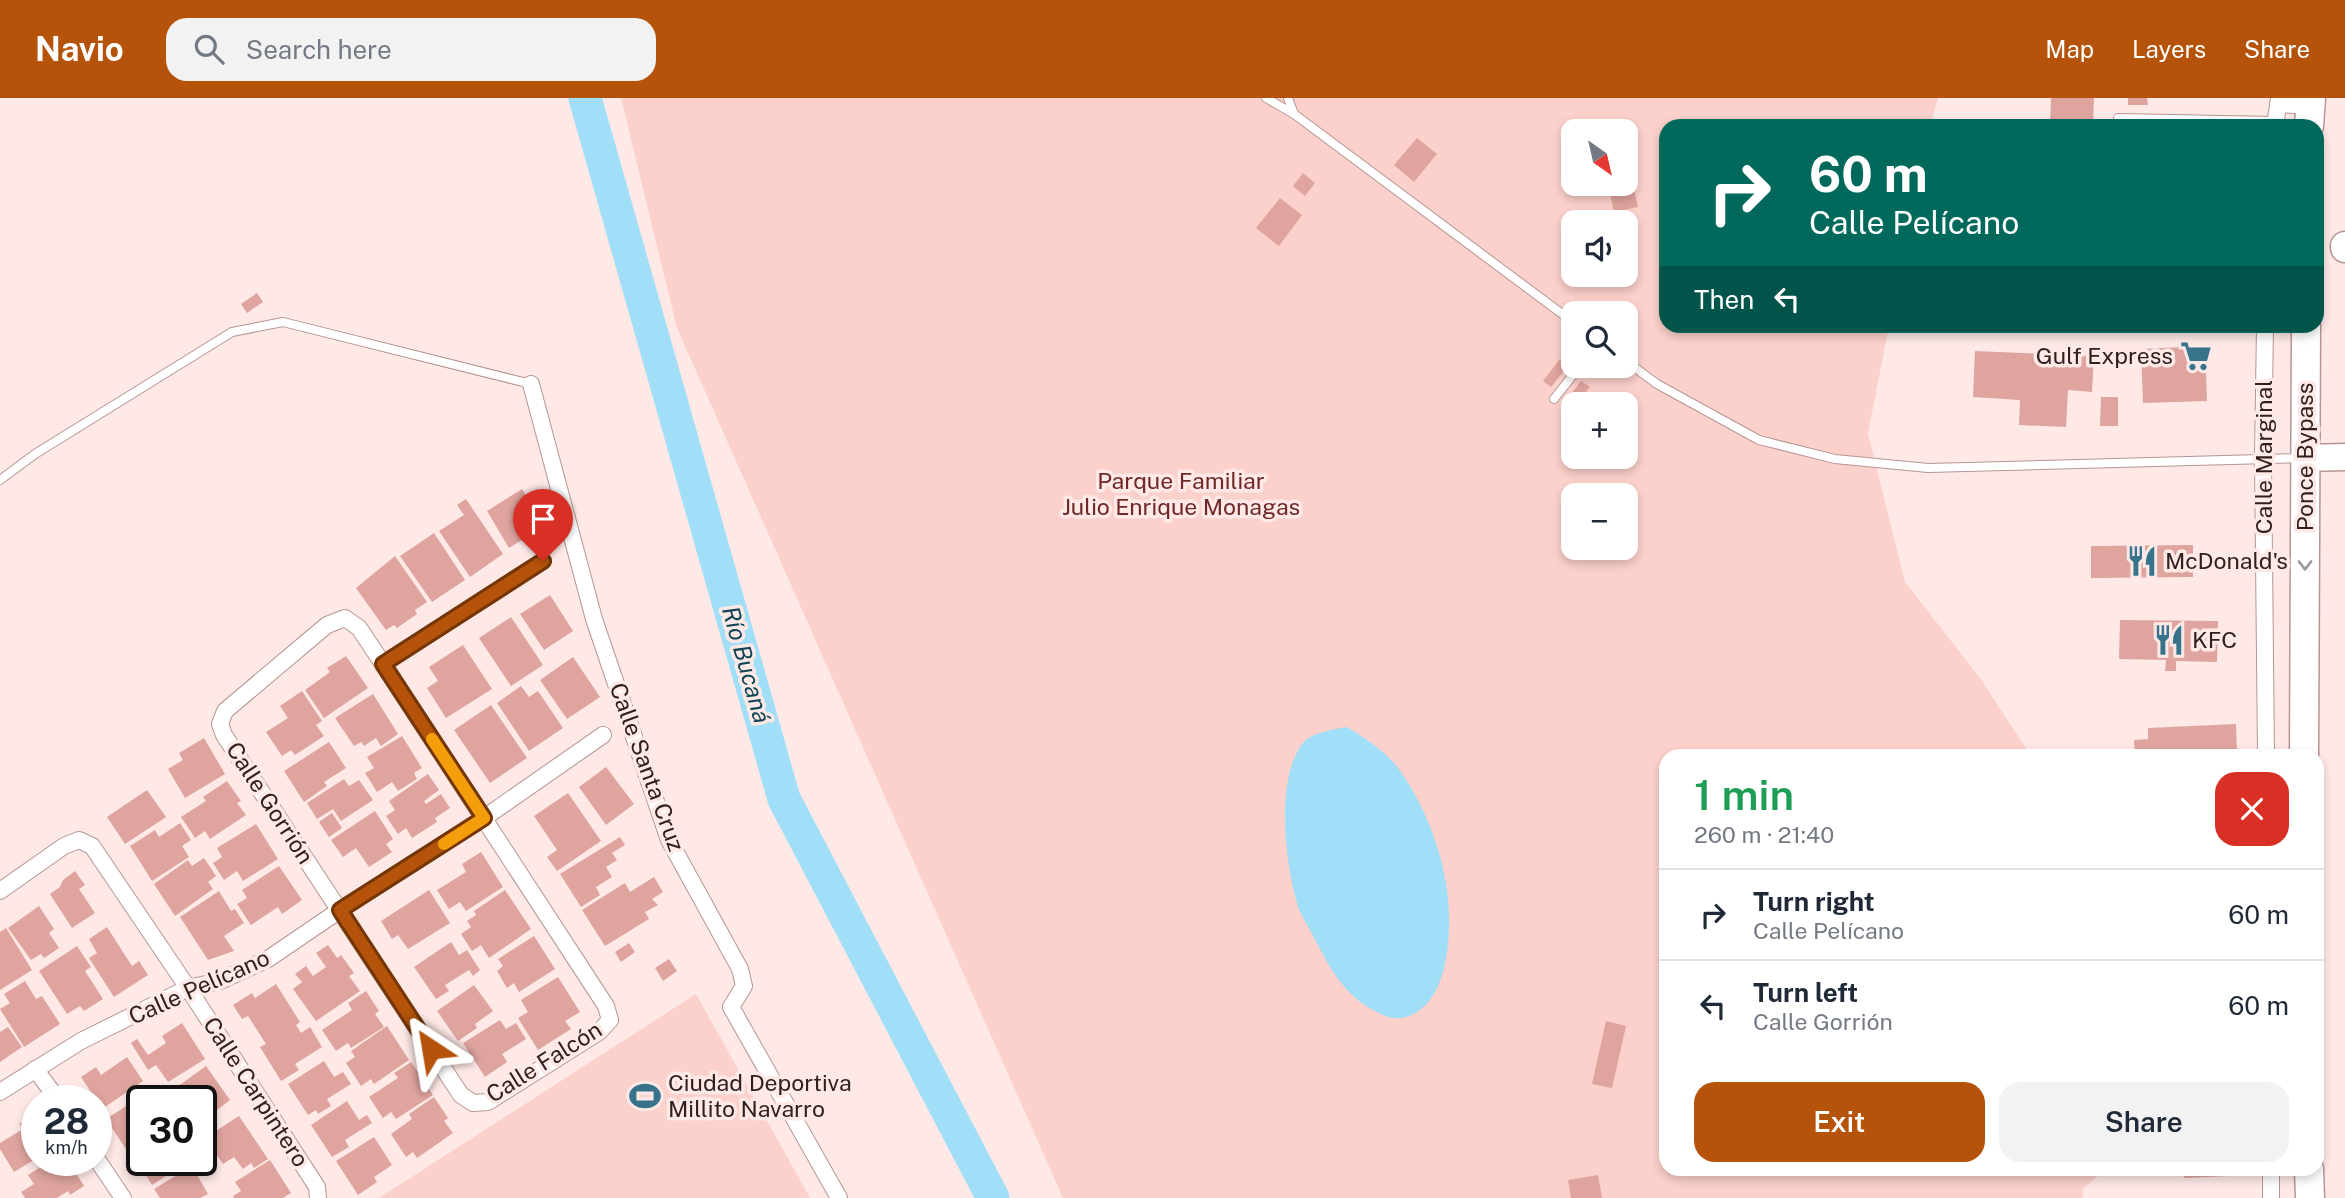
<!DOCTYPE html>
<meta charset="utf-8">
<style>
body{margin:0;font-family:"Public Sans",sans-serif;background:#f2f2f3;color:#1f2937;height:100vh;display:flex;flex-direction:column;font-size:26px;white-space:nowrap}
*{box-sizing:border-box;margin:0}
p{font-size:23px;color:#747a83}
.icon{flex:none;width:38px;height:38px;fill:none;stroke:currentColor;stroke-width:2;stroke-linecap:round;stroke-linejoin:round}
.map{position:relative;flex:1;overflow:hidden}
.panel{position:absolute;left:1659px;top:651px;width:665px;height:427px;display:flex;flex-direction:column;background:#fff;border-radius:21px;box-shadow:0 4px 10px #0003}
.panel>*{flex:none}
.banner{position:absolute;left:1659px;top:21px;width:665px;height:214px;border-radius:21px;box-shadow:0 4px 10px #0003;background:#00695c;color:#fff;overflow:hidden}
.needle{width:46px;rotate:146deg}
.controls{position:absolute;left:1561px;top:21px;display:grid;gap:14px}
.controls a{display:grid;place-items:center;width:77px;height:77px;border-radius:14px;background:#fff;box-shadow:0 4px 10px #0003;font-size:35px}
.speed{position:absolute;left:21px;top:987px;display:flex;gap:14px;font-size:35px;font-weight:700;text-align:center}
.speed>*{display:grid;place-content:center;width:91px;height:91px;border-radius:50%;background:#fff;box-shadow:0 4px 10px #0003;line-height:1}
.speed small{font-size:18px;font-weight:400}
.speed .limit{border:4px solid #111;border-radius:10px;background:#fff;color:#111}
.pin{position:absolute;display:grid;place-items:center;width:60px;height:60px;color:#fff;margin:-72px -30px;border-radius:50% 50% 50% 0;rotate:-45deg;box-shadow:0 0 7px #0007}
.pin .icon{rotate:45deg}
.me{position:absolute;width:77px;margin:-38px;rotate:327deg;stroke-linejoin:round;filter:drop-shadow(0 0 5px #0008)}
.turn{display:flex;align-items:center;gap:24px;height:147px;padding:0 35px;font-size:32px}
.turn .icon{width:91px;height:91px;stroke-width:2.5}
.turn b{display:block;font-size:49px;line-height:60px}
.then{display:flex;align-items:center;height:66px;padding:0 35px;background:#0003;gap:14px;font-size:26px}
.round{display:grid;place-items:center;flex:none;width:74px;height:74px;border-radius:21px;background:#f2f2f3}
.head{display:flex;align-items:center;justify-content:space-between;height:119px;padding:0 35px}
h1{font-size:42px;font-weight:600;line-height:52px;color:#1e9e55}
.action{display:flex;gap:14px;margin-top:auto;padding:14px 35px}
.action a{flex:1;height:80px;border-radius:21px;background:#b45309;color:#fff;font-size:28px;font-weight:600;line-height:80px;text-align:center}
.action a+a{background:#f2f2f3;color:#1f2937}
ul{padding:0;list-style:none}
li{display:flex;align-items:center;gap:21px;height:91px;padding:0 35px;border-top:2px solid #e0e1e3}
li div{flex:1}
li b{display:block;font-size:26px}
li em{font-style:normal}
header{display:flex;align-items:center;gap:42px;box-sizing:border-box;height:98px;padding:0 35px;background:#b45309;color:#fff}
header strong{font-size:33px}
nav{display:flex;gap:38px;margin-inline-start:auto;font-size:24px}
.search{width:490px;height:63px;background:#f2f2f3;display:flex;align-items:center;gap:18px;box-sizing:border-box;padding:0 24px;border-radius:21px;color:#747a83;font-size:26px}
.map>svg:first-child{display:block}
.green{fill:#fcd0cb;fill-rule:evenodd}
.water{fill:#a1def7}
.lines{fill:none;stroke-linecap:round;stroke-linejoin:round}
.river{stroke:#a1def7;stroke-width:33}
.building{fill:#dfa49e}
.service-casing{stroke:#b69592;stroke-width:10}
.minor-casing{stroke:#b69592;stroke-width:18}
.primary-casing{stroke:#b69592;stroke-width:29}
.trunk-casing{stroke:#b69592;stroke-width:31}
.service{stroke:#fff;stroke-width:8}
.minor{stroke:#fff;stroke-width:16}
.primary{stroke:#fff;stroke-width:26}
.trunk{stroke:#fff;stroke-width:28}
.oneway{stroke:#a19b9b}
.route-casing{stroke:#753606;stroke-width:18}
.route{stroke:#b45309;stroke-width:12}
.slow{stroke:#f59e0b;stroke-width:12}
.labels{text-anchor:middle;stroke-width:7;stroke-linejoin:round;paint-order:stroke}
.poi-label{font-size:23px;fill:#2e2120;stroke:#fee9e7;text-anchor:start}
.street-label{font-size:23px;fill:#2e2120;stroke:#fee9e7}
.park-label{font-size:23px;fill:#6f2826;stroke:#fee9e7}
.water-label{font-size:24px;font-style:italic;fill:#0f4455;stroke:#fee9e7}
</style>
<header>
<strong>Navio</strong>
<div class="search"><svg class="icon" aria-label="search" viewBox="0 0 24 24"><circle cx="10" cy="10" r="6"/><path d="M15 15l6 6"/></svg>Search here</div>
<nav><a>Map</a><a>Layers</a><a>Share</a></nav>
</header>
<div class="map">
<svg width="2345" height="1100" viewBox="0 0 2345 1100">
<rect width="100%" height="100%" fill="#fee9e7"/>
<g class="green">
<path d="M621,0H1938L1930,28H1666V228H1889L1868,335L1905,484L1980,580L2031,658H1666V1071H2105L2082,1092L2083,1100H1063L677,230ZM1573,33H1626V86H1573ZM1573,124H1626V177H1573ZM1573,215H1626V268H1573ZM1573,306H1626V359H1573ZM1573,397H1626V450H1573Z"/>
<polygon points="696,896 810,1100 379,1100"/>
</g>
<path class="water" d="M1347,629C1368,642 1390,656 1403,677C1423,707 1439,745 1445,780C1453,820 1454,910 1402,920C1388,922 1374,913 1363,906C1338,888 1325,861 1311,834C1306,824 1299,815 1297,805C1285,764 1276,687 1300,649C1309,634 1332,632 1347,629Z"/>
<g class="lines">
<polyline class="river" points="585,0 784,701 993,1100"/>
</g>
<g class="building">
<polygon points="2051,0 2094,0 2093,28 2050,28"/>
<polygon points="2128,0 2147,0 2148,7 2128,7"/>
<polygon points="1417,40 1437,56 1414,84 1394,67"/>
<polygon points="1626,57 1638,109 1614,114 1608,86 1626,86"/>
<polygon points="1303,75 1315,85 1305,98 1293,88"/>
<polygon points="1280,100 1302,117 1279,148 1256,130"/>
<polygon points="257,195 263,204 247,215 241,206"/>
<polygon points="2205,248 2207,303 2143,305 2141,251"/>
<polygon points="1975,253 2094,258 2092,294 2068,292 2066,329 2019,327 2020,302 1973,299"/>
<polygon points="1560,261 1568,268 1551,289 1543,283"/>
<polygon points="1581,283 1590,289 1576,306 1568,300"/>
<polygon points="2101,299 2118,299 2118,328 2100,328"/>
<polygon points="522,391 544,428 509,450 487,413"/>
<polygon points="466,401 503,456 470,479 439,433 464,417 457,407"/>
<polygon points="434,435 465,482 432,504 400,458"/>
<polygon points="2193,447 2193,479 2091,480 2091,448"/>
<polygon points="395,458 427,504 415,512 417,516 397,530 394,527 386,532 356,490"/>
<polygon points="550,497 573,533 544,552 520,516"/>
<polygon points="511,519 543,567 511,588 479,540"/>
<polygon points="2120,522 2218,523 2217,564 2176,563 2176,573 2165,573 2166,562 2119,561"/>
<polygon points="463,547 492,591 446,620 427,590 438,583 429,569"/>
<polygon points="346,558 368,590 324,620 305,592 330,574 327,570"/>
<polygon points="573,559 600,599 567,621 540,582"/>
<polygon points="521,588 529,599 538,593 563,630 529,653 497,605"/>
<polygon points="302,593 322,623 316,627 324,638 295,657 291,652 282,658 266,634 288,620 280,608"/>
<polygon points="373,596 398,636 381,648 376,640 364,648 361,644 354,648 335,620"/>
<polygon points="491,607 527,660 490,685 454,632"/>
<polygon points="2236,626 2237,654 2135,658 2134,642 2148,641 2148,630"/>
<polygon points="402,638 422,670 414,675 417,681 398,693 392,684 377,694 365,675 374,670 367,659"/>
<polygon points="204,640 225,676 185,700 168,671 183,662 179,655"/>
<polygon points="329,644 346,670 324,684 327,688 304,704 284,673"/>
<polygon points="606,669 634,706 606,727 579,689"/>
<polygon points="428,676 439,692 424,703 426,706 441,696 450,710 435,720 437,724 412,740 406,730 398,736 386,718 395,712 389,703"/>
<polygon points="344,681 349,688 359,682 373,702 341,723 333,711 317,721 307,705"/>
<polygon points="227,683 241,703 237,705 246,717 210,741 205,733 195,740 181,719 206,703 203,699"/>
<polygon points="147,692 166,719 125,746 107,719"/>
<polygon points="568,695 601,743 557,773 547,759 557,752 534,718"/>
<polygon points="375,713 393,741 386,746 392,754 369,769 356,750 343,759 331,742"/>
<polygon points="332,715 342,730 329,739 319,724"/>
<polygon points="180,725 191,742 182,748 189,759 152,783 130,748 155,732 159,739"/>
<polygon points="256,726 278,761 243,783 237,773 224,782 213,765 222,759 217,750"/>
<polygon points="620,739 625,747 612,755 617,762 606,769 612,779 596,789 600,797 581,809 560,776"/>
<polygon points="481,754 503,789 466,813 460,804 449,811 437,792 466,774 462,766"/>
<polygon points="204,760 216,778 208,784 213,791 175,818 154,786 188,762 192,768"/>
<polygon points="279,768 302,802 282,816 278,809 251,827 237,806 247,800 242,792"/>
<polygon points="75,773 85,787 79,791 95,815 72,830 50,796 60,789 63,782"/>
<polygon points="654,779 663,794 652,801 658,807 645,814 649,821 605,848 582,812 625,785 630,794"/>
<polygon points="429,792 450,825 408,851 398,837 392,841 381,823"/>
<polygon points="505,792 531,831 489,860 481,847 472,853 461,836 471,829 467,823 476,817 474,813"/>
<polygon points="219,793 231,813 235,811 244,825 224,838 234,853 208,862 180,819"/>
<polygon points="39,808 54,831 49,835 59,850 44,860 41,856 31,862 8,830"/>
<polygon points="107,829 132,868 139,863 148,877 114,899 89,860 97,855 89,841"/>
<polygon points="6,830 32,872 0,892 0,834"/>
<polygon points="534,838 555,871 519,894 514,885 507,890 497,873 503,868 498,861"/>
<polygon points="451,844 459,857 467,852 480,872 473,878 469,872 445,887 449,893 436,901 414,869"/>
<polygon points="629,845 635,854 621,864 615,854"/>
<polygon points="328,847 337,860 341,857 354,875 349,878 360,893 316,923 293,891 302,884 295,876 306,868 313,878 326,869 316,855"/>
<polygon points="77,848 91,869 85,873 103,901 84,913 80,908 67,916 39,873"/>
<polygon points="669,861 677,873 663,883 655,870"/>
<polygon points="558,879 580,914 565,923 571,931 538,952 518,920 528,914 521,902"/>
<polygon points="25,883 36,901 42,898 60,926 24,949 0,911 10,905 4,896"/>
<polygon points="276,886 300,924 296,927 301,935 310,929 322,949 295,966 299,972 281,983 260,949 266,946 248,918 242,921 233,907 252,895 255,900"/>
<polygon points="474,887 493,913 475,926 477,930 458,943 437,913"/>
<polygon points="366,893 379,913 375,916 384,929 351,950 348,945 336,953 322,932 352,912 348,905"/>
<polygon points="500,922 506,931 516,925 526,941 502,956 507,964 485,979 463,945"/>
<polygon points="1606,923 1626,928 1612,990 1592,986"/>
<polygon points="182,925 205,961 168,984 156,967 148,972 131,945 137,941 148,957 166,945 162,938"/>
<polygon points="387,928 409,962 374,986 371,981 361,988 346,965 355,959 351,953"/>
<polygon points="8,929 22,949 0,964 0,934"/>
<polygon points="127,959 143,983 102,1011 81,979 96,969 101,977"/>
<polygon points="324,963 334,979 343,974 351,986 327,1001 331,1008 318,1016 316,1012 308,1017 288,986"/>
<polygon points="411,964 433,997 396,1021 391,1014 383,1020 369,999 398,980 394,975"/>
<polygon points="206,968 230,1002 217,1012 211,1003 201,1010 201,1003 176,1003 170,994"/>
<polygon points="142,998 145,1003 142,1003 142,1044 128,1054 106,1021"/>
<polygon points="434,999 448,1020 444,1023 453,1035 417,1060 413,1054 406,1059 391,1036 412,1021 409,1016"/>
<polygon points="347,1003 359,1022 367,1017 372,1025 345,1042 349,1049 332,1059 311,1027"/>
<polygon points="37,1015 37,1060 14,1074 0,1051 0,1045 23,1031 19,1026"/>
<polygon points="239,1018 268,1061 254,1070 251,1065 243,1071 234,1059 223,1066 205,1040"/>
<polygon points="374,1039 392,1067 374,1079 377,1084 358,1097 336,1063"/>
<polygon points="142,1052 142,1062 179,1062 163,1072 166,1078 152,1087 134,1057"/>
<polygon points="52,1062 68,1062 84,1088 70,1097 68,1093 57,1100 25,1100 21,1094 34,1086 28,1077"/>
<polygon points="270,1062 291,1095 283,1100 234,1100 233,1098 241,1093 235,1084"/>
<polygon points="192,1068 208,1096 200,1100 160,1100 154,1091"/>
<polygon points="2183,1071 2248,1071 2248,1077 2184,1080"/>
<polygon points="1598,1077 1602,1100 1571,1100 1568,1082"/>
</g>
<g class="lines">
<defs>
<g id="service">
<polyline points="1266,0 1294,16 1573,224"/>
<polyline points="1288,0 1294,16"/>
<polyline points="2119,28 2118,20 2223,22"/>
<polyline points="2222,28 2223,22 2276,23"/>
<polyline points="1626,263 1657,286 1759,342 1835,361 1928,370 2302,360"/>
<polyline points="1554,301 1580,268"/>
<polyline points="0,382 35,356 232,234 283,224 531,286"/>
</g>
<g id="minor">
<polyline points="2278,6 2311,8"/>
<polyline points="2275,28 2279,0"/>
<polyline points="2265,228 2263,360 2266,658"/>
<polyline points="531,286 594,521 669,742 740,871 744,888 731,909 839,1100"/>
<polygon points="345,520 359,530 383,566 606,908 610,922 599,934 488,1004 473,1005 461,997 224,637 220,626 225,613 327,527"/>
<polyline points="383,566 543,463"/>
<polyline points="0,793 64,748 79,742 92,748 188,890 317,1089 318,1100"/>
<polyline points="35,971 59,1003"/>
<polyline points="0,994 81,943 188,890 220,883 268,861 340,812 484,720 603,637"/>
<polyline points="96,1060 123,1100"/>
<polyline points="2271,1071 2271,1100"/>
</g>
<polyline id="primary" points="2305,360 2345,359"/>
<g id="trunk">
<polyline points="2309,28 2311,0"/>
<polyline points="2345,148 2345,150"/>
<polyline points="2304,658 2306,228"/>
<polyline points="2309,1071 2310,1100"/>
</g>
</defs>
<use href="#service" class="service-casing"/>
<use href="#minor" class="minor-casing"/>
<use href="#primary" class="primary-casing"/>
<use href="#trunk" class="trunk-casing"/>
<use href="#service" class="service"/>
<use href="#minor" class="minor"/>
<use href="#primary" class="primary"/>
<use href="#trunk" class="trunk"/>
</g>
<defs><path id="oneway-chevron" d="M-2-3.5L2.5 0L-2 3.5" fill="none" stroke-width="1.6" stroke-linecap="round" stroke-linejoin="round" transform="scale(1.75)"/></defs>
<use class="oneway" href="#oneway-chevron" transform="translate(2305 467) rotate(90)"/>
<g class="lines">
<defs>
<polyline id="route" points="431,951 340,812 484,720 383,566 543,463"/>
</defs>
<use href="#route" class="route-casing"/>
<use href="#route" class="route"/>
<polyline class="slow" points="432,641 484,720 444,746"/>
</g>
<defs>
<symbol id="supermarket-bare" viewBox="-9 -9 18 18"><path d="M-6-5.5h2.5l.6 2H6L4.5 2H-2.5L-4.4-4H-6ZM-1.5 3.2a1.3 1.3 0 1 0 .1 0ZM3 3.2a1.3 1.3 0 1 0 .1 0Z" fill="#37748b" stroke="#fee9e7" stroke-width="2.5" paint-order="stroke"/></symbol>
<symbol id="restaurant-bare" viewBox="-9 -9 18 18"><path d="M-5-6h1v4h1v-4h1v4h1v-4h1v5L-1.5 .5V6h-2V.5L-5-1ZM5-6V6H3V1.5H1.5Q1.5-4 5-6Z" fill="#37748b" stroke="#fee9e7" stroke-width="2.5" paint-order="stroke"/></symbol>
<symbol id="stadium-bare" viewBox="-9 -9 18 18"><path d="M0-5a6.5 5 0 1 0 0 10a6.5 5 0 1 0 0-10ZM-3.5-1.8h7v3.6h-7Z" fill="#37748b" stroke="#fee9e7" stroke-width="2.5" paint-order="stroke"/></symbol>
</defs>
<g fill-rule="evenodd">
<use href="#supermarket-bare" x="2174" y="236" width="44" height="44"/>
<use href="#restaurant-bare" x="2120" y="441" width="44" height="44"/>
<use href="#restaurant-bare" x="2147" y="520" width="44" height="44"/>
<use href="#stadium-bare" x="623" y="976" width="44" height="44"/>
</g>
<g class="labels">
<g class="poi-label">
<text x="2173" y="266" text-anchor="end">Gulf Express</text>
<text x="2165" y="471">McDonald's</text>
<text x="2192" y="550">KFC</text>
<text x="668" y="993">Ciudad Deportiva<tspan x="668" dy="26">Millito Navarro</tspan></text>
</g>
<g class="street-label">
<text transform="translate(2264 359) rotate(-90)" y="8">Calle Marginal</text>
<text transform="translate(2305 359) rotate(-90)" y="8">Ponce Bypass</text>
<text transform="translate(647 669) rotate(70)" y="8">Calle Santa Cruz</text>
<text transform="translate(270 705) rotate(57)" y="8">Calle Gorrión</text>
<text transform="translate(199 889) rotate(-24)" y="8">Calle Pelícano</text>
<text transform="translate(544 964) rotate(-32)" y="8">Calle Falcón</text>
<text transform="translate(256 994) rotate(57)" y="8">Calle Carpintero</text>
</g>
<g class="park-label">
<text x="1181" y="391">Parque Familiar<tspan x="1181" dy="26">Julio Enrique Monagas</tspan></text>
</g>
<g class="water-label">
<text transform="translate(746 567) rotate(74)" y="8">Río Bucaná</text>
</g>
</g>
</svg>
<div class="controls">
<a><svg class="needle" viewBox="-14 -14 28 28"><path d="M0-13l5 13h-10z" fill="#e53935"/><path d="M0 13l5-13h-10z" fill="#747a83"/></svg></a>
<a><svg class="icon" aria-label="sound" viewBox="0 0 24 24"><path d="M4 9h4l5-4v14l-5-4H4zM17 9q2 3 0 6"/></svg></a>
<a><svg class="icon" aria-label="search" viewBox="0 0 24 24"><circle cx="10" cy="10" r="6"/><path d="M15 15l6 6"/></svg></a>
<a>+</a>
<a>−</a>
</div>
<div class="speed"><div>28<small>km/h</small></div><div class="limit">30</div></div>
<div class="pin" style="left:543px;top:463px;background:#d93025"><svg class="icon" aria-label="arrive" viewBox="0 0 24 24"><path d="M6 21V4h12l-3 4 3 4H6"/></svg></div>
<svg class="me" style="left:431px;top:951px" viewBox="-20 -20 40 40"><path d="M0-17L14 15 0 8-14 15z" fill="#b45309" stroke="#fff" stroke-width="4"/></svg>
<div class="banner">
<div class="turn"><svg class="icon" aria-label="right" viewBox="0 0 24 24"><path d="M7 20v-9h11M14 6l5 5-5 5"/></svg><div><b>60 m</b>Calle Pelícano</div></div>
<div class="then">Then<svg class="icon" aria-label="left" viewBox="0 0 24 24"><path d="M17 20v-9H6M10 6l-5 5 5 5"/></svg></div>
</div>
<section class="panel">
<div class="head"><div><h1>1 min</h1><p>260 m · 21:40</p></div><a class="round" style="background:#d93025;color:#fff"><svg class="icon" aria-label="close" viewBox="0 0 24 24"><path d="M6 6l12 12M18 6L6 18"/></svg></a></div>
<ul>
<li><svg class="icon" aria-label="right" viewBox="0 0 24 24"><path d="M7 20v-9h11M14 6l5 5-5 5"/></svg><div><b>Turn right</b><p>Calle Pelícano</p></div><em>60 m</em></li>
<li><svg class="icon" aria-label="left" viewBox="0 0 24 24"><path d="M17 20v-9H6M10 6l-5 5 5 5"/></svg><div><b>Turn left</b><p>Calle Gorrión</p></div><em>60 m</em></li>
</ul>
<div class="action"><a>Exit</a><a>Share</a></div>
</section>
</div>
